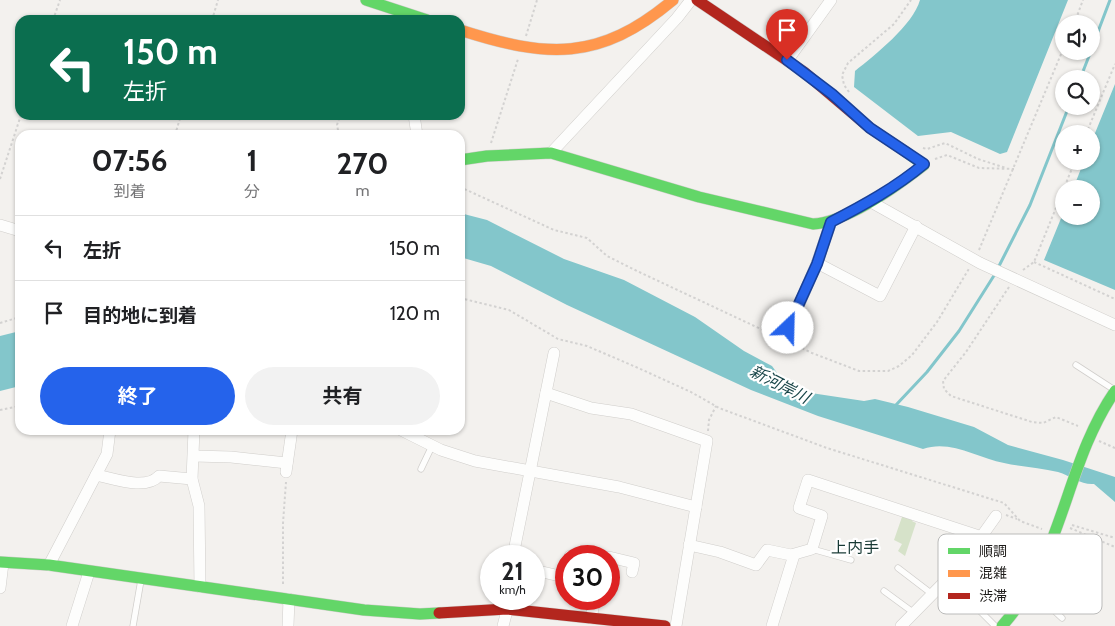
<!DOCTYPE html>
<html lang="ja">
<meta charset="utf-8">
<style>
body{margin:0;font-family:Cabin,"Noto Sans JP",sans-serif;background:#f2f2f2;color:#202124;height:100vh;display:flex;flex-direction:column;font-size:19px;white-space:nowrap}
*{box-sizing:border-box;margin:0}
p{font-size:16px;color:#757577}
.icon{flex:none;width:28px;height:28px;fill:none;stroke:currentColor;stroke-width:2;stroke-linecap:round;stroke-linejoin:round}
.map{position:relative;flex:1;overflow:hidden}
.details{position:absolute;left:15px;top:130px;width:450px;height:305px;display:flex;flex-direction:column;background:#fff;border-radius:15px;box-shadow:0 1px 4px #0004}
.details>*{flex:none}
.hud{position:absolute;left:15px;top:15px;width:450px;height:105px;border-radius:15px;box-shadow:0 1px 4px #0004;background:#0b6e4f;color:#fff;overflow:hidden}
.buttons{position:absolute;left:1055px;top:15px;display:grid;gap:10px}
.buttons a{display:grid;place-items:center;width:45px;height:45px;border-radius:50%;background:#fff;box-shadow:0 1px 4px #0004;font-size:25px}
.speed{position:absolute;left:480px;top:545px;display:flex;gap:10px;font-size:25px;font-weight:700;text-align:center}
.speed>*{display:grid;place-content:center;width:65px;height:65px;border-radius:50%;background:#fff;box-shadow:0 1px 4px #0004;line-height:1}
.speed small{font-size:12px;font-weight:400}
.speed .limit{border:8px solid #d22;background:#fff;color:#111}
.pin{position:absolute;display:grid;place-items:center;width:42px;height:42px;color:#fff;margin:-51px -21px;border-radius:50% 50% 50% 0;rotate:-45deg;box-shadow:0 0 5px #0007}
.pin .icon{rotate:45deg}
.me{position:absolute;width:55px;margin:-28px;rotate:24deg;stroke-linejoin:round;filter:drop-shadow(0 0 4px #0008)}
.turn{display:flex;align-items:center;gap:18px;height:105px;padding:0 25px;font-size:22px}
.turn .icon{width:65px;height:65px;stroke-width:2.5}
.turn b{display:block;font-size:35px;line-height:42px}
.eta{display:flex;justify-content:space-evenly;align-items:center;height:85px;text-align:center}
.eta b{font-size:30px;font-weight:700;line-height:35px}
.cta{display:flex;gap:10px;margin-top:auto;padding:10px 25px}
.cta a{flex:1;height:58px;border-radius:30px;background:#2563eb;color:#fff;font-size:20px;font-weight:700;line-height:58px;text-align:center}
.cta a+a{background:#f2f2f2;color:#202124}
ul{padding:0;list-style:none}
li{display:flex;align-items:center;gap:15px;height:65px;padding:0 25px;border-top:1px solid #e0e0e0}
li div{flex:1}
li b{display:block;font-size:19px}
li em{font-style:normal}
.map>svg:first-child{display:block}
.green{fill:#d6e2c9}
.water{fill:#83c6cb}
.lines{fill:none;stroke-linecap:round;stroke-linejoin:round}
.stream{stroke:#83c6cb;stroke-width:3}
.lane-casing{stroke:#d0cecb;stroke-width:7}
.street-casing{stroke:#d0cecb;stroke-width:12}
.fast-casing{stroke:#d0cecb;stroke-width:12}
.slow-casing{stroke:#d0cecb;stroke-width:12}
.jam-casing{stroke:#d0cecb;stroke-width:12}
.path{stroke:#d3d2d1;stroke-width:2;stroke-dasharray:2.5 2.5;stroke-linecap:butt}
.lane{stroke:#fdfdfc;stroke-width:5.5}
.street{stroke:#fdfdfc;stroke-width:11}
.fast{stroke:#63d668;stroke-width:11}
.slow{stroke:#ff974d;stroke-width:11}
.jam{stroke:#b3261e;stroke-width:11}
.route-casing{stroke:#184099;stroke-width:12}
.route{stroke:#2563eb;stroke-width:9}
.labels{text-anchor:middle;stroke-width:4.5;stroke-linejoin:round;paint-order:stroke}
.water-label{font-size:16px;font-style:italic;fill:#194649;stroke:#fff}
.neighbourhood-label{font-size:16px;fill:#183a35;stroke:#fff}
.key{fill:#fff;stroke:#bbbbba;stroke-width:1}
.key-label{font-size:14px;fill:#1d1b19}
</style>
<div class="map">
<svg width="1115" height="626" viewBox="0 0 1115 626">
<rect width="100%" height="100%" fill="#f3f1ee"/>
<polygon class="green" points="903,514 913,517 912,521 916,523 905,556 898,551 902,544 894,540"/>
<g class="water">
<path d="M920,0H1068L1007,152L1000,154L951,132L918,136L854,87L855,71C875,55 913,25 920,0Z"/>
<polygon points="1115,84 1115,290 1044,260 1064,211 1064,216 1091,216 1091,189 1073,189 1084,161 1091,161 1091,143"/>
<path d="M460,213L487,220L564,259L624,280L695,317L744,351L772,366L780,377L798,388L811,393L864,401L875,399L908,407L974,427L1008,445L1063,460L1115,477V502L1094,484C1081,485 1071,476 1058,472C1041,468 1022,467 1004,463C978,458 950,439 923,449L818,416L751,390L567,305L491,266L460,257Z"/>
<polygon points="20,331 20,386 0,391 0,336"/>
</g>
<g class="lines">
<g class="stream">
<polyline points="1091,50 1110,0"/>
<polyline points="1080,79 1091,51"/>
<polyline points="998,268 1030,205 1069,106"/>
<polyline points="895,406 927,372 959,331 995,274"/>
</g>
<defs>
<g id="lane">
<polyline points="1076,365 1113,389"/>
<polyline points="421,469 432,446"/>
<polyline points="812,549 851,560"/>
<polyline points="898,568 932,594"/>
<polyline points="1032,590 1062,618"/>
<polyline points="884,591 914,613"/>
<polyline points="971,602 995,626"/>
<polyline points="133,626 141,580"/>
</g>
<g id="street">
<polyline points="787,61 831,0"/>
<polyline points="414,115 417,135"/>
<polyline points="551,153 677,18 691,0"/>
<polyline points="871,202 980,263 1115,325"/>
<polyline points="0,225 20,231"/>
<polyline points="817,263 880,296 916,226"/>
<polyline points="789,328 817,263 831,222"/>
<polyline points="546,393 591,408 631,414 707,441 676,626"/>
<polyline points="194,430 192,479 199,506 200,587"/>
<polyline points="401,430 441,450 475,461 619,487 696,507"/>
<polyline points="194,456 231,457 287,463"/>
<polyline points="286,472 292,430"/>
<path d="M96,475C113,478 145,491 159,476L192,479"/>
<polyline points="689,545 720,552 756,565 767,550 791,555 812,549 822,516 799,508 808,480 982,537"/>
<polyline points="513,556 554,353"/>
<polyline points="570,556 573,556"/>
<polyline points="609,557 634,563 632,572"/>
<polyline points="49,565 107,454 110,430"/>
<polyline points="534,570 564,577 566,568"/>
<polyline points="0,588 3,563"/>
<polyline points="591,618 595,599"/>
<polyline points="72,626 89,572"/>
<polyline points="288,626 289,599"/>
<polyline points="503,626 510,599"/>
<polyline points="772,626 794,555"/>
<polyline points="901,626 962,564 996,516"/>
</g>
<g id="fast">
<polyline points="366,0 427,20"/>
<path d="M460,160L487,156L551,153L699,197L813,224C847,222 897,186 924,165L906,152"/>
<polyline points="0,562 49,565 364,610 420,614 439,613"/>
<path d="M1002,626C1064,558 1064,465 1115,391"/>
</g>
<path id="slow" d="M460,30C547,58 599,62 673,0"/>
<g id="jam">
<polyline points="697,0 804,72 870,128 906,152"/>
<polyline points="439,613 507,609 665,626"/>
</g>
</defs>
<use href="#lane" class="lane-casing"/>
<use href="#street" class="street-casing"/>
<use href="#fast" class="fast-casing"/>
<use href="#slow" class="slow-casing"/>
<use href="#jam" class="jam-casing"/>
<g class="path">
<polyline points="53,20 60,0"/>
<polyline points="212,20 218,0"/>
<polyline points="1074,24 1083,0"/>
<polyline points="526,36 537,0"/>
<polyline points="849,92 844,85 842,75 848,63 894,24 911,0"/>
<polyline points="1086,134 1115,64"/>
<polyline points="175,135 181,115"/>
<polyline points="339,135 337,125 340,115"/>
<polyline points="491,143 518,59"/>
<polyline points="923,148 927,149 945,143 978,159 1006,168"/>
<polyline points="935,159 947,155 979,168 1014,169"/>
<polyline points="0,179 21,115"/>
<polyline points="460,187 554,230 587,238 607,256 637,271 812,353 859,371 888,371 899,366 912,355 937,322 970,267"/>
<polyline points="979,250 1064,47"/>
<polyline points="1034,262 1115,299"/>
<polyline points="1023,270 1034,262 1075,161"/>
<polyline points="1009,287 966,352 943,381 944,389 951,396 1032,422 1043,423 1056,417 1078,426"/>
<polyline points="460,298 509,310 558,339 587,346 636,367 691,392 719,408 827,448 1004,503 1020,521 1042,529"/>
<polyline points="0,323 20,317"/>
<polyline points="0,410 20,406"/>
<polyline points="708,431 709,420 716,406"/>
<polyline points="1099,441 1115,448"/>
<polyline points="1006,515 1017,519"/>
<polyline points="1072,525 1115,538"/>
<polyline points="1070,528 1115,547"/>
<polyline points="283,584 283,523 286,482"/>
</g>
<use href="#lane" class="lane"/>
<use href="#street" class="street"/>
<use href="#fast" class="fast"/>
<use href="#slow" class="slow"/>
<use href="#jam" class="jam"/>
</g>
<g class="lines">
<defs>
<path id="route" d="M787,60L832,94L870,128L924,164C895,188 864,205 831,222L817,264L788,328"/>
</defs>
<use href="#route" class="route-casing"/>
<use href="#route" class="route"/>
</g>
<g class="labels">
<g class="water-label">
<text transform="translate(780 384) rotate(27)" y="6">新河岸川</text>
</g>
<g class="neighbourhood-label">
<text x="855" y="553">上内手</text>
</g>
</g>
<rect x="938" y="534" width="164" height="80" rx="8" class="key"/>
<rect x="948" y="548" width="22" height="6" fill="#63d668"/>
<rect x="948" y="570" width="22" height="7" fill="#ff974d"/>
<rect x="948" y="593" width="22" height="6" fill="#b3261e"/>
<g class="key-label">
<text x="979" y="556">順調</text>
<text x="979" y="578">混雑</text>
<text x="979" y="601">渋滞</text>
</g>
</svg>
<div class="buttons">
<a><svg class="icon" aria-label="sound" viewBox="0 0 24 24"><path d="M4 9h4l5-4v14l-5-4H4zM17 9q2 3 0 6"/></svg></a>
<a><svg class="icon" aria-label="search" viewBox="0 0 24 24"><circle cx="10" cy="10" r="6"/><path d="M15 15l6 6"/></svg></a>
<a>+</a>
<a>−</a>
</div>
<div class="speed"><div>21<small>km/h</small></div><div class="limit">30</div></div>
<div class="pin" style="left:787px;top:60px;background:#d93025"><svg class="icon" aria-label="arrive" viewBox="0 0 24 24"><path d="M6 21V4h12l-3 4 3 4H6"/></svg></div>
<svg class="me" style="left:788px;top:328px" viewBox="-20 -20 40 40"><circle r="19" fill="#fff"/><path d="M0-13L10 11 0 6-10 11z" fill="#2563eb"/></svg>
<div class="hud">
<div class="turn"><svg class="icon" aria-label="left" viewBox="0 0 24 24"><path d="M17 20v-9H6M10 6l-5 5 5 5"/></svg><div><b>150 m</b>左折</div></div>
</div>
<section class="details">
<div class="eta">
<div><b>07:56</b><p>到着</p></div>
<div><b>1</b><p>分</p></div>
<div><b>270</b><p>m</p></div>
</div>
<ul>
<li><svg class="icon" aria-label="left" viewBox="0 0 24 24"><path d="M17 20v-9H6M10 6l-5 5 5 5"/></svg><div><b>左折</b></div><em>150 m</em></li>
<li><svg class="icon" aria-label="arrive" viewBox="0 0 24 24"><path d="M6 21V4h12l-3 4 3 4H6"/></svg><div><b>目的地に到着</b></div><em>120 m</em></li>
</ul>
<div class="cta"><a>終了</a><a>共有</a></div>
</section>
</div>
